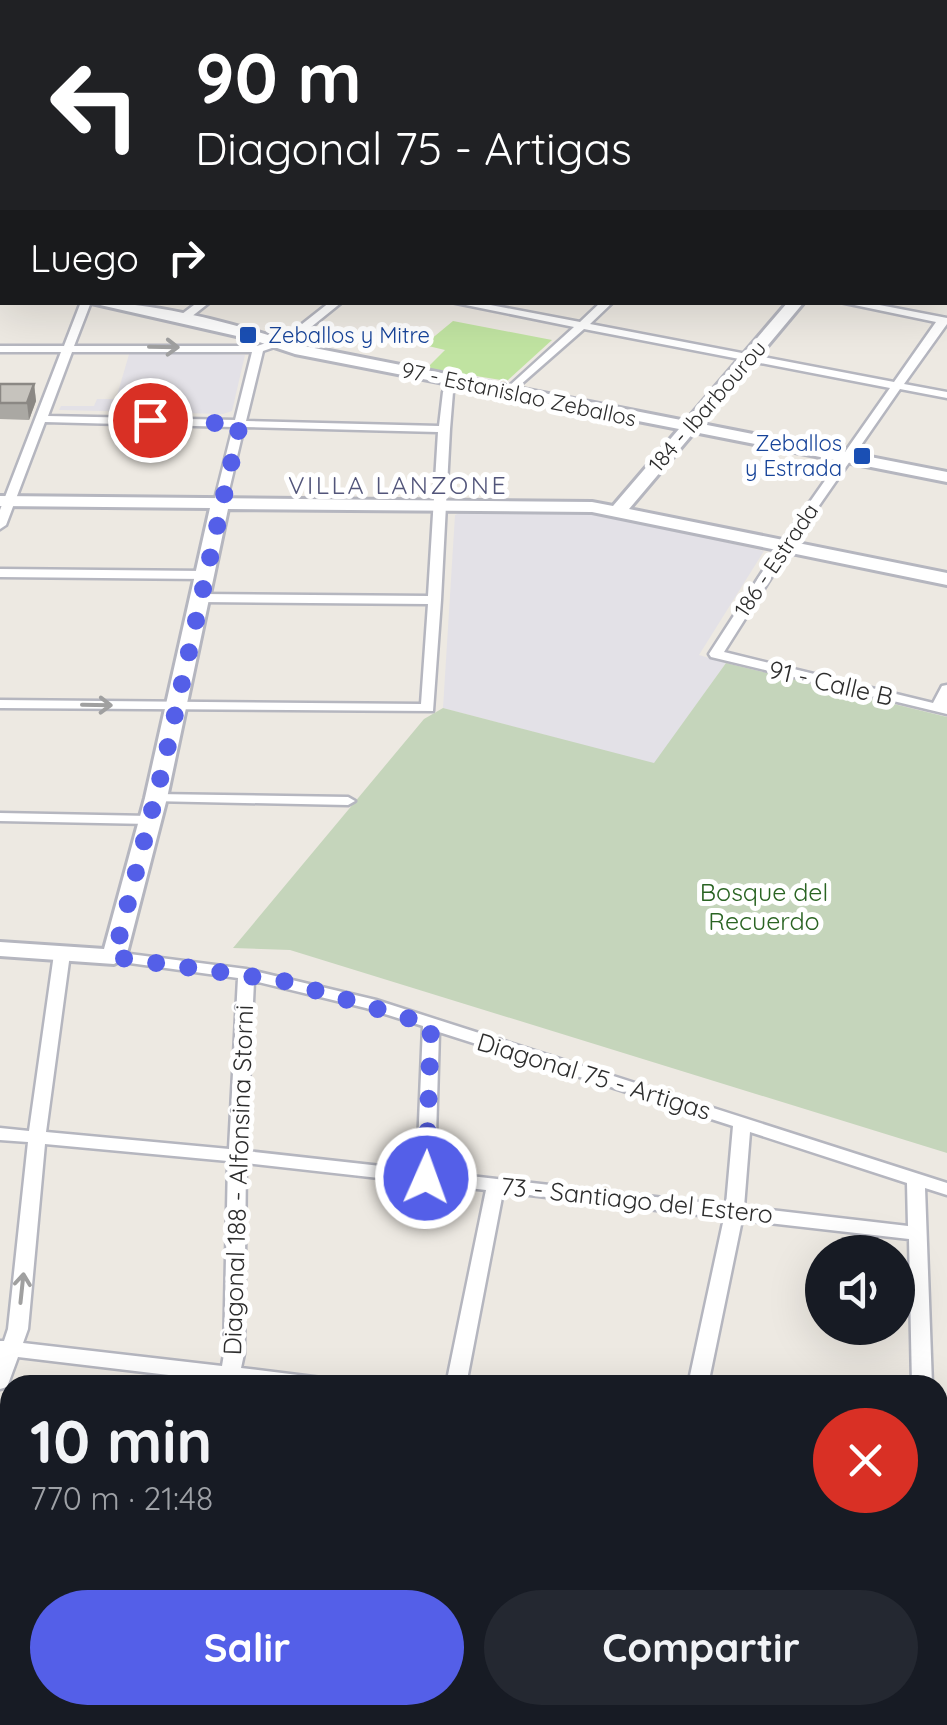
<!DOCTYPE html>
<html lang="es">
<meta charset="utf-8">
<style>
body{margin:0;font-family:Quicksand,sans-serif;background:#242831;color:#f1f3f6;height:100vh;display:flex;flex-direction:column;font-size:38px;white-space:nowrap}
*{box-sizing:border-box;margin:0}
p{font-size:32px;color:#9ea1a6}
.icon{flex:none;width:55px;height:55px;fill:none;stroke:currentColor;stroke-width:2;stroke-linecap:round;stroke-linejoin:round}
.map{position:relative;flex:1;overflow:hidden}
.drawer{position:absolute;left:0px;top:1375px;width:948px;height:350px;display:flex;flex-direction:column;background:#171b24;border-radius:30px 30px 0 0;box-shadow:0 10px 40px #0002}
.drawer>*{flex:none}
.guide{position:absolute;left:0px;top:0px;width:948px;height:305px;box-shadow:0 10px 40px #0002;background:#202124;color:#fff;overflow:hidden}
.tools{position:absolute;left:805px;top:1235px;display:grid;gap:20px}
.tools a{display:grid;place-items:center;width:110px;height:110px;border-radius:50%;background:#171b24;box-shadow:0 10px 40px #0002;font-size:50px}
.pin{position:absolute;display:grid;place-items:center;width:85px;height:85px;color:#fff;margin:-42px;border:5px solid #fff;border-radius:50%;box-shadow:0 2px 10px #0007}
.me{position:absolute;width:110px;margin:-55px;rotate:2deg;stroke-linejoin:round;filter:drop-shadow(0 0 8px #0008)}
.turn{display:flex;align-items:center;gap:35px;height:210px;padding:0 30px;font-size:45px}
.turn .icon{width:130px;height:130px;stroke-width:2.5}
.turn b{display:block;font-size:70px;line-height:85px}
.then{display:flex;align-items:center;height:95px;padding:0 30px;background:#0003;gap:20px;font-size:38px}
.round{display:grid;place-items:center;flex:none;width:105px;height:105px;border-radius:52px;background:#242831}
.headline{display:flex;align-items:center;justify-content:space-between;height:170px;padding:0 30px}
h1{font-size:60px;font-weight:700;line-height:75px}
.primary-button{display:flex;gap:20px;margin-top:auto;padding:20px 30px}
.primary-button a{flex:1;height:115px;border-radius:60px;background:#545fe8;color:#fff;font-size:40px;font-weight:700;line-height:115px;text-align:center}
.primary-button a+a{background:#242831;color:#f1f3f6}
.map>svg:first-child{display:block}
.industrial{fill:#e3e1e7}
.cemetery{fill:#c5d5bb}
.pitch{fill:#c0e3a1}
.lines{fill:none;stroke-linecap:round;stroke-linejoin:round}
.street-casing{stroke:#b5b6bf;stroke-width:5}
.secondary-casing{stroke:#b5b6bf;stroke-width:6}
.street{fill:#fff;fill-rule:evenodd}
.secondary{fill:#fff;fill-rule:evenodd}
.wall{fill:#aaa8a3}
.shaded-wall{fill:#8b8884}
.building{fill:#c6c3bd;stroke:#8b8884;stroke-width:2.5}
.oneway{stroke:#a0a0a0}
.route{stroke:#545fe8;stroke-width:18;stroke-dasharray:0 32.4}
.transit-dot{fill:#1a4fb4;stroke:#fff;stroke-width:4}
.labels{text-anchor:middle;stroke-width:10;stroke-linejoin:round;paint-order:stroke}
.far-transit-label{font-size:22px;fill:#164399;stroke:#fff;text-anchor:start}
.far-street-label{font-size:22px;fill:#2d2d2d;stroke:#fff}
.far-quarter-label{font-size:25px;letter-spacing:2.5px;fill:#52557a;stroke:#fff}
.street-label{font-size:25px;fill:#2d2d2d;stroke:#fff}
.park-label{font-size:25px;fill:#2a6423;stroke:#fff}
</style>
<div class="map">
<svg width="947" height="1725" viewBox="0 0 947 1725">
<rect width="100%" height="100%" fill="#ede9e2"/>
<g class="industrial">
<polygon points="130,351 245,355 232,411 223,414 59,410 61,406 94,406 97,399 116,399"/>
<polygon points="462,512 601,514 764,551 699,655 726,663 654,764 443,708 455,515"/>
</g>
<polygon class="cemetery" points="726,663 947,717 947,1153 290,950 233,948 424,719 443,708 654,763"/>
<polygon class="pitch" points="453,321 552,340 507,381 427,368 445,350 424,345"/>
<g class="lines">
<defs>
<g id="street">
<polygon points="91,0 114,0 117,2 97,2"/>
<polygon points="295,0 319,0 322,2 301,2"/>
<polygon points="545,0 570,0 573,2 551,2"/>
<polygon points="799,0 825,0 828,2 806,2"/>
<rect x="945" y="15" width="2" height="5"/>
<rect x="0" y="22" width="2" height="4"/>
<rect x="0" y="47" width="2" height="4"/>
<rect x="945" y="47" width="2" height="5"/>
<rect x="0" y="81" width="2" height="5"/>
<rect x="945" y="81" width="2" height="5"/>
<rect x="945" y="98" width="2" height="6"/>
<polygon points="0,112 2,113 2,118 0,118"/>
<rect x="945" y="119" width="2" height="6"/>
<polygon points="0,129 2,129 2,134 0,135"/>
<polygon points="947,130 947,137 945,138 945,131"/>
<polygon points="945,156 947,157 947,163 945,162"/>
<polygon points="945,196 947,197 947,203 945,202"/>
<polygon points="2,206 2,212 0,213 0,207"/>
<rect x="945" y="240" width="2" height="6"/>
<rect x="945" y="287" width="2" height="6"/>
<path d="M81,302H91L74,346H257L287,336L330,302H342L295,340L263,351L246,421L439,426L443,392L450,378H458L459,380L453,392L450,429L441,600L433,711L0,708V700L421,704L428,604L201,602L195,598L201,594L428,596L438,432L244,427L226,503L220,507L214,503L233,427L45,422L6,525L0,529V510L61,352H0V346H64ZM72,352H252L235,420L48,416Z"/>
<polygon points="198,302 210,302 186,321 178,321 178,317"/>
<polygon points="451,302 475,302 580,322 601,302 613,302 590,324 894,382 936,322 840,302 864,302 947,318 947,324 904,384 947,392 947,398 900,389 791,546 724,652 933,703 942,686 947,685 947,714 711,657 709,654 779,546 890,388 584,329 511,393 507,392 507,388 574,327"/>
<polygon points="0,569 205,571 211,575 205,579 0,577"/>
<polygon points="156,794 348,797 355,801 348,805 151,801 149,798 151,795"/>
<polygon points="0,813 150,816 157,820 150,824 0,821"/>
<path d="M62,949L70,954L46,1132L229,1149L238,978L108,960L106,957L114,952L246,969L376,1000L947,1183V1195L925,1188L932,1385H912L909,1239L742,1220L708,1385H688L724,1218L503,1192L466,1385H446L486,1190L246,1163L244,1354L241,1368L322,1378L329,1380L332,1385L238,1383V1385H218L219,1381L18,1357L7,1387L0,1389V1341H4L8,1329L28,1142L0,1140V1128L29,1131L54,954ZM254,981L366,1008L423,1026L417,1170L246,1151ZM439,1032L733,1126L726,1205L435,1172ZM750,1132L907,1183L908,1226L744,1207ZM45,1144L228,1161L224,1354L222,1366L23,1343L28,1329Z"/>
<polygon points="938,1448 947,1449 947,1465 938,1464"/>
<polygon points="0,1585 10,1586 10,1604 0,1603"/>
<polygon points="938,1711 947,1712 947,1725 906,1725 897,1722 894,1715 938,1715"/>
<polygon points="121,1715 143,1715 140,1725 118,1725"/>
<polygon points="386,1715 408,1715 407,1725 385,1725"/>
<polygon points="655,1715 677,1715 676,1725 654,1725"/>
</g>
<g id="secondary">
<polygon points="0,149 2,150 2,158 0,157"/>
<rect x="0" y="279" width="2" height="8"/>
<path d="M87,302C156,302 233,323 299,345L686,421L788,302H804L702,424L947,472V482L694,432L629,509L947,573V585L592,512L228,509L167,798L126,957L114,964L0,956V942L104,949L145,798L210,508L0,506V496L592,502L613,506L679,429L295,354L250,339Z"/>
</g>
</defs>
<use href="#street" class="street-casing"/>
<use href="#secondary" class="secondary-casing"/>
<use href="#street" class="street"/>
<use href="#secondary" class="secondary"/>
</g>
<polygon class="wall" points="0,384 34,384 36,401 29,420 0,419"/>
<polygon class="shaded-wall" points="34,384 36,401 29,420 27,403"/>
<polygon class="building" points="0,384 34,384 27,403 0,403"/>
<defs><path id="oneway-shaft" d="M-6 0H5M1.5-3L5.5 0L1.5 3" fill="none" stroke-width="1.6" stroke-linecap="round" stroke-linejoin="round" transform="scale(2.5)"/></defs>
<g class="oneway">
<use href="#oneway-shaft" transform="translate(164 347) rotate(1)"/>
<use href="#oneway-shaft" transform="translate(97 705) rotate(1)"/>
<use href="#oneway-shaft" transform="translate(22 1288) rotate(-84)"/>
</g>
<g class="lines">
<polyline class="route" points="150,420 240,424 163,768 114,957 284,981 431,1025 426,1178"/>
</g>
<g class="transit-dot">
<rect x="238" y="325" width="20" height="20" rx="5"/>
<rect x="852" y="446" width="20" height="20" rx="5"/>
</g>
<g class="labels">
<g class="far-transit-label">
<text x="268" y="343">Zeballos y Mitre</text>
<text x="842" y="451" text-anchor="end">Zeballos<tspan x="842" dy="25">y Estrada</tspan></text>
</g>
<g class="far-street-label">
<text transform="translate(519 394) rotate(12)" y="8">97 - Estanislao Zeballos</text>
<text transform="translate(707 406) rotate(-49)" y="8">184 - Ibarbourou</text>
<text transform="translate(776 560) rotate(-56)" y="8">186 - Estrada</text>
</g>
<g class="far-quarter-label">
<text x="398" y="494">VILLA LANZONE</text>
</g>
<g class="street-label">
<text transform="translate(831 683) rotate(13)" y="9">91 - Calle B</text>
<text transform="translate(594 1076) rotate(17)" y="9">Diagonal 75 - Artigas</text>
<text transform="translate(238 1180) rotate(-88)" y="9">Diagonal 188 - Alfonsina Storni</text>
<text transform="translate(637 1200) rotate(6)" y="9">73 - Santiago del Estero</text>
</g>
<g class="park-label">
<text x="764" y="901">Bosque del<tspan x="764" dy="29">Recuerdo</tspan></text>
</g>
</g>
</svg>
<div class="tools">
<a><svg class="icon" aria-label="sound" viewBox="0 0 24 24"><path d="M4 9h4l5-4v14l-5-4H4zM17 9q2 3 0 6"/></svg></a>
</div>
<div class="pin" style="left:150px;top:420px;background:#d93025"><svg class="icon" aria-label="arrive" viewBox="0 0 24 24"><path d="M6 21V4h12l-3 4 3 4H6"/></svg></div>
<svg class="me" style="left:426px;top:1178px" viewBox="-20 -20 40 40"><circle r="17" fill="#545fe8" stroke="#fff" stroke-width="3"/><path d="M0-11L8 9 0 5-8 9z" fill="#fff"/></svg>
<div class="guide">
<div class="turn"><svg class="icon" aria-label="left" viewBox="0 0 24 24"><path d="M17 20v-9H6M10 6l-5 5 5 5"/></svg><div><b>90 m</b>Diagonal 75 - Artigas</div></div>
<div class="then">Luego<svg class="icon" aria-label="right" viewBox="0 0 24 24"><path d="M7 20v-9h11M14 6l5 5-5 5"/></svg></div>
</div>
<section class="drawer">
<div class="headline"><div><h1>10 min</h1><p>770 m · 21:48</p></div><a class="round" style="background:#d93025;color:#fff"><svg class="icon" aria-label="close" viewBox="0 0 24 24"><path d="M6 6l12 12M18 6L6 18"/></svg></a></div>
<div class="primary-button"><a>Salir</a><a>Compartir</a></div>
</section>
</div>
